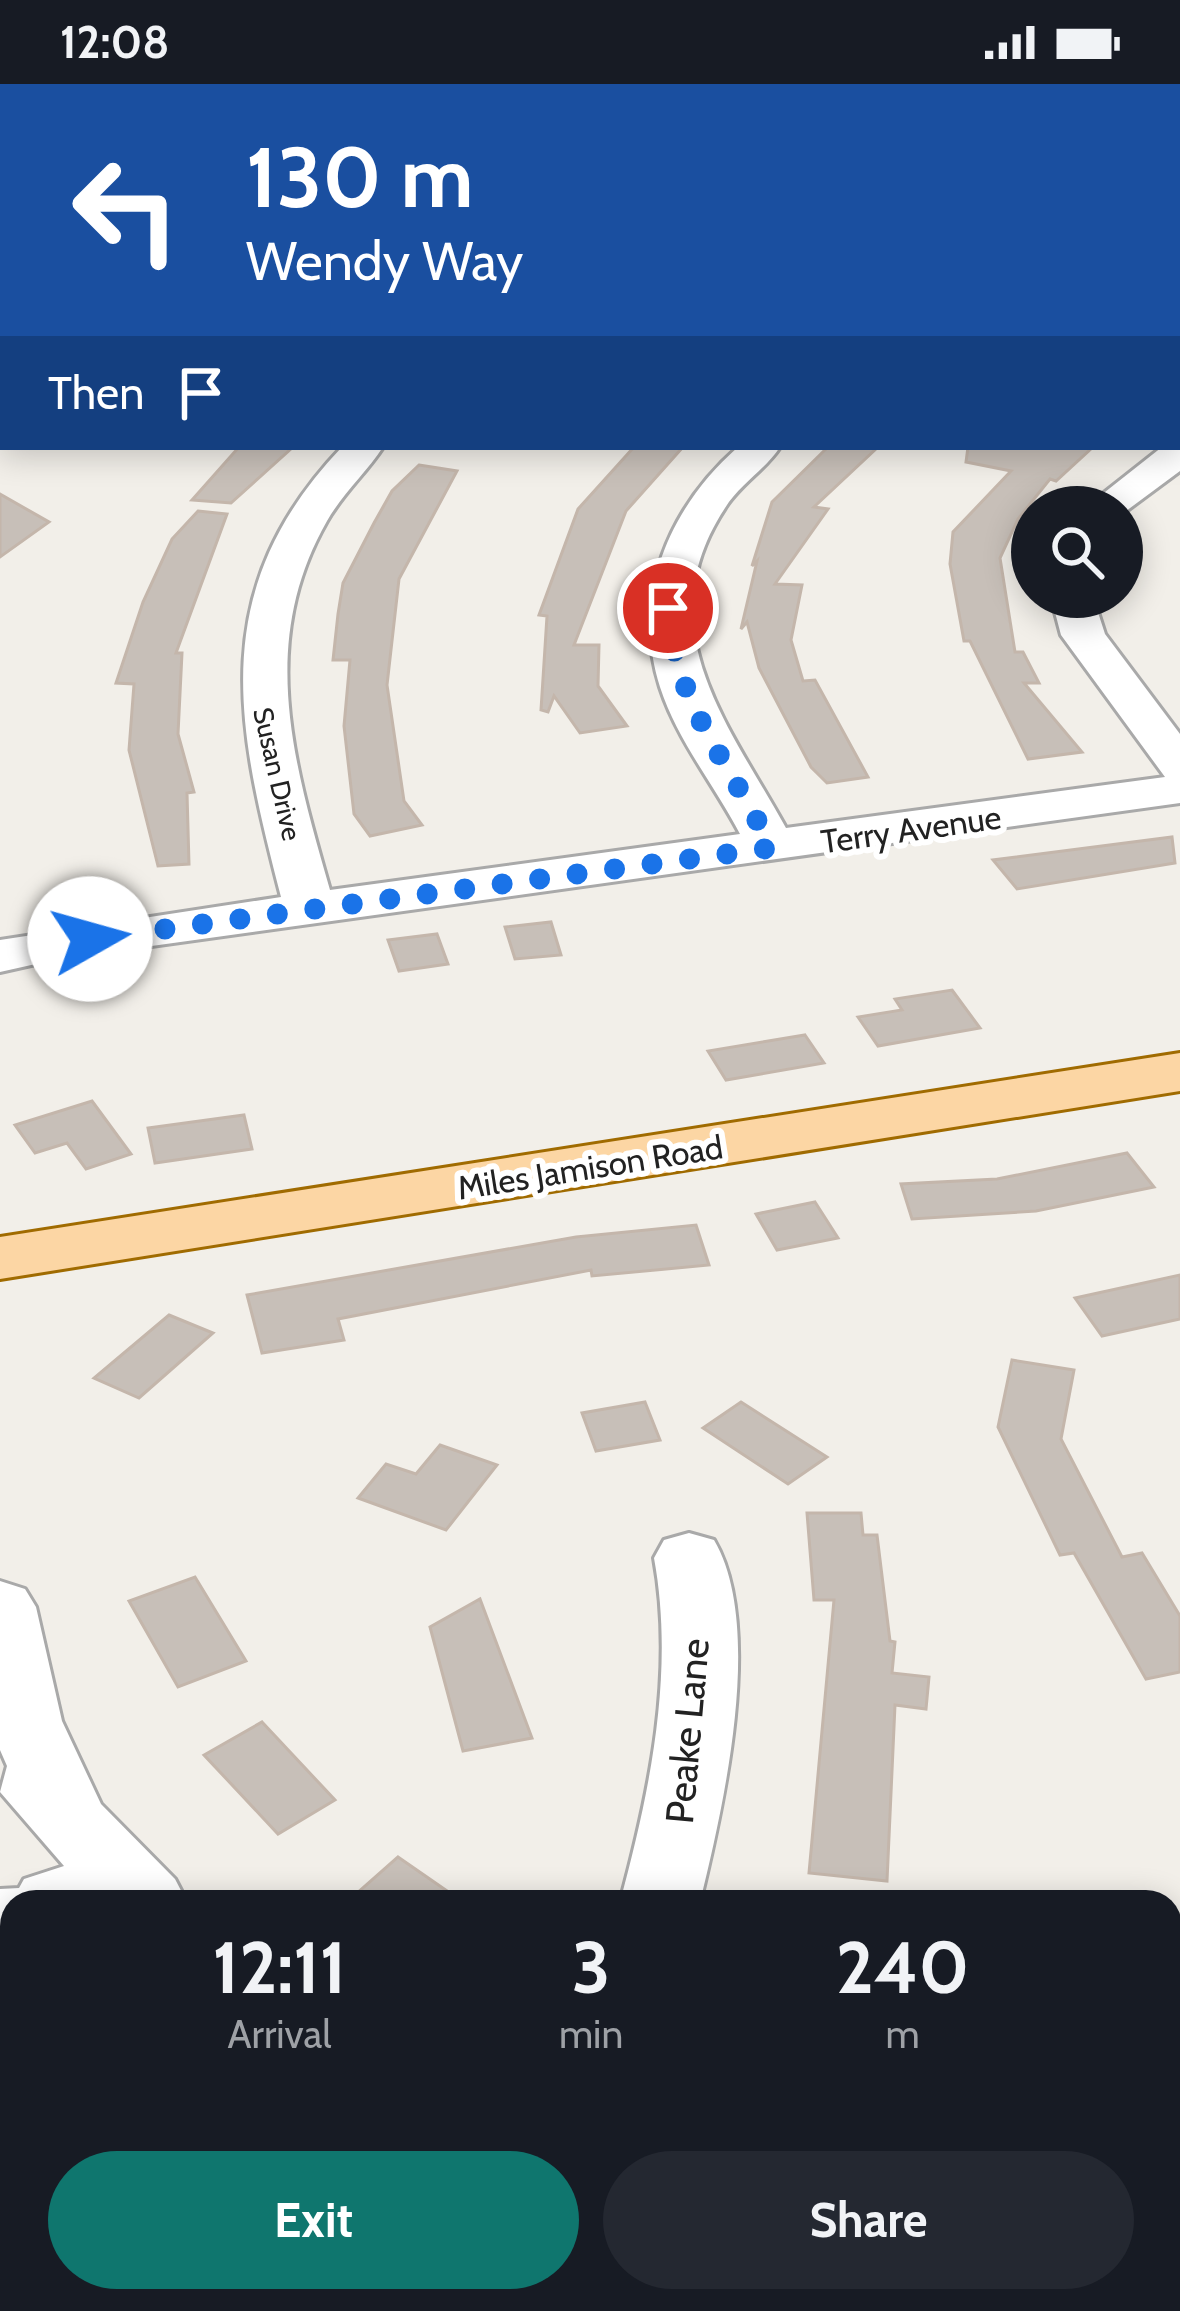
<!DOCTYPE html>
<style>
body{margin:0;font-family:Cabin,sans-serif;background:#242831;color:#f1f3f6;height:100vh;display:flex;flex-direction:column;font-size:45px;white-space:nowrap}
*{box-sizing:border-box;margin:0}
p{font-size:39px;color:#9ea1a6}
.icon{flex:none;width:66px;height:66px;fill:none;stroke:currentColor;stroke-width:2;stroke-linecap:round;stroke-linejoin:round}
.map{position:relative;flex:1;overflow:hidden}
.side{position:absolute;left:0px;top:1806px;width:1182px;height:423px;display:flex;flex-direction:column;background:#171b24;border-radius:36px 36px 0 0;box-shadow:0 6px 30px #0003}
.side>*{flex:none}
.banner{position:absolute;left:0px;top:0px;width:1182px;height:366px;box-shadow:0 6px 30px #0003;background:#1a4fa0;color:#fff;overflow:hidden}
.controls{position:absolute;left:1011px;top:402px;display:grid;gap:24px}
.controls a{display:grid;place-items:center;width:132px;height:132px;border-radius:50%;background:#171b24;box-shadow:0 6px 30px #0003;font-size:60px}
.pin{position:absolute;display:grid;place-items:center;width:102px;height:102px;color:#fff;margin:-51px;border:6px solid #fff;border-radius:50%;box-shadow:0 3px 12px #0007}
.me{position:absolute;width:132px;margin:-66px;rotate:83deg;stroke-linejoin:round;filter:drop-shadow(0 0 9px #0008)}
.turn{display:flex;align-items:center;gap:42px;height:252px;padding:0 48px;font-size:54px}
.turn .icon{width:156px;height:156px;stroke-width:2.5}
.turn b{display:block;font-size:84px;line-height:102px}
.then{display:flex;align-items:center;height:114px;padding:0 48px;background:#0003;gap:24px;font-size:45px}
.eta{display:flex;justify-content:space-evenly;align-items:center;height:204px;text-align:center}
.eta b{font-size:72px;font-weight:800;line-height:84px}
.primary-button{display:flex;gap:24px;margin-top:auto;padding:24px 48px}
.primary-button a{flex:1;height:138px;border-radius:72px;background:#0f766e;color:#fff;font-size:48px;font-weight:800;line-height:138px;text-align:center}
.primary-button a+a{background:#242831;color:#f1f3f6}
.status{display:flex;justify-content:space-between;align-items:center;height:84px;padding:0 60px;background:#171b24;direction:ltr}
.status svg{height:33px;fill:currentColor}
.map>svg:first-child{display:block}
.building{fill:#c7bfb8;stroke:#c4b6ab;stroke-width:3}
.lines{fill:none;stroke-linecap:round;stroke-linejoin:round}
.minor-casing{stroke:#a9a9a9;stroke-width:6}
.major-casing{stroke:#a06b00;stroke-width:6}
.minor{fill:#fff;fill-rule:evenodd}
.major{fill:#fcd6a4;fill-rule:evenodd}
.route{stroke:#1a73e8;stroke-width:21;stroke-dasharray:0 37.8}
.labels{text-anchor:middle;stroke-width:12;stroke-linejoin:round;paint-order:stroke}
.far-street-label{font-size:27px;fill:#222;stroke:#fff}
.street-label{font-size:33px;fill:#222;stroke:#fff}
.near-street-label{font-size:39px;fill:#222;stroke:#fff}
</style>
<div class="status"><b>12:08</b><svg viewBox="0 0 49 12"><path d="M0 12V9h3v3zM5 12V6h3v6zM10 12V3h3v9zM15 12V0h3v12zM26 1h20v11H26zM47 4h2v5h-2z"/></svg></div>
<div class="map">
<svg width="1180" height="2227" viewBox="0 0 1180 2227">
<rect width="100%" height="100%" fill="#f2efe9"/>
<g class="building">
<polygon points="239,363 293,363 231,419 192,416"/>
<polygon points="634,363 683,363 626,427 574,561 599,561 598,602 627,642 580,649 554,612 548,628 541,626 547,532 539,531 578,425"/>
<polygon points="828,363 878,363 814,423 828,425 775,500 802,501 791,556 803,597 815,596 868,693 827,699 811,683 759,584 747,538 741,545 757,477 752,482 772,418"/>
<polygon points="968,363 1093,363 1056,397 1050,395 1018,435 1000,474 1015,568 1023,568 1039,599 1024,599 1082,668 1028,675 970,557 964,557 950,480 953,448 1011,387 966,378"/>
<polygon points="419,381 457,387 399,495 387,601 404,717 422,741 370,752 354,730 344,642 350,576 333,576 338,530 343,499 374,439 392,407"/>
<polygon points="0,410 49,438 0,473"/>
<polygon points="198,427 227,430 176,569 182,569 178,650 194,708 187,709 189,780 158,782 129,666 134,600 116,599 143,518 172,455"/>
<polygon points="1172,753 1175,779 1017,805 993,776"/>
<polygon points="551,838 561,871 515,875 505,843"/>
<polygon points="437,850 448,880 399,887 388,856"/>
<polygon points="952,906 980,944 878,962 858,933 902,926 895,915"/>
<polygon points="805,951 824,979 726,996 708,967"/>
<polygon points="92,1017 131,1070 86,1085 67,1059 35,1069 15,1041"/>
<polygon points="244,1031 252,1065 155,1079 148,1044"/>
<polygon points="1127,1069 1154,1103 1036,1127 912,1135 901,1100 997,1095"/>
<polygon points="815,1118 838,1154 777,1166 756,1130"/>
<polygon points="696,1141 709,1181 592,1192 591,1186 338,1235 344,1256 262,1269 247,1211 576,1153"/>
<polygon points="1180,1191 1180,1235 1102,1252 1075,1214"/>
<polygon points="169,1231 213,1249 139,1314 94,1294"/>
<polygon points="1012,1276 1074,1286 1061,1355 1122,1473 1142,1469 1180,1532 1180,1588 1146,1595 1074,1469 1060,1471 998,1343"/>
<polygon points="645,1318 660,1356 596,1367 582,1329"/>
<polygon points="741,1318 827,1373 788,1400 703,1344"/>
<polygon points="440,1361 497,1381 446,1446 358,1414 386,1380 416,1390"/>
<polygon points="807,1429 861,1429 863,1451 877,1451 890,1557 895,1558 892,1589 929,1593 926,1625 895,1621 887,1797 809,1789 834,1516 814,1516"/>
<polygon points="195,1493 246,1577 178,1603 129,1517"/>
<polygon points="480,1515 532,1654 463,1667 430,1543"/>
<polygon points="262,1638 335,1716 278,1750 204,1671"/>
<polygon points="398,1773 463,1818 347,1818"/>
</g>
<g class="lines">
<defs>
<g id="minor">
<polygon points="69,0 114,0 116,3 71,3"/>
<polygon points="596,0 640,0 642,3 598,3"/>
<polygon points="1074,0 1115,0 1117,3 1076,3"/>
<polygon points="1179,5 1180,6 1180,24 1179,23"/>
<rect x="0" y="90" width="3" height="18"/>
<rect x="1179" y="114" width="1" height="20"/>
<rect x="0" y="265" width="3" height="22"/>
<polygon points="1180,356 1180,387 1122,430 1122,423 1086,423 1162,363 1179,363"/>
<path d="M342,363H383C366,389 343,409 327,437C257,559 294,680 330,806L740,750C715,702 677,656 660,603C631,512 669,424 738,363H780C765,386 740,400 725,424C646,544 729,641 786,744L1165,693L1061,551L1051,513H1093L1105,550L1180,650V719L58,875L0,888V856L281,813C236,640 206,506 342,363Z"/>
<path d="M689,1449L714,1456C765,1543 723,1724 700,1818H620C650,1707 675,1588 654,1474L664,1456Z"/>
<polygon points="0,1497 25,1505 36,1523 62,1637 101,1720 175,1795 187,1818 12,1818 12,1869 0,1873 0,1805 19,1804 24,1795 64,1782 0,1708 7,1682 0,1666"/>
<polygon points="620,2217 719,2217 724,2227 625,2227"/>
</g>
<polygon id="major" points="1180,969 1180,1007 0,1195 0,1153"/>
</defs>
<use href="#minor" class="minor-casing"/>
<use href="#major" class="major-casing"/>
<use href="#minor" class="minor"/>
<use href="#major" class="major"/>
</g>
<g class="lines">
<path class="route" d="M90,855L771,764C733,683 673,618 668,524"/>
</g>
<g class="labels">
<g class="far-street-label">
<text transform="translate(277 690) rotate(77)" y="9">Susan Drive</text>
</g>
<g class="street-label">
<text transform="translate(911 745) rotate(-8)" y="12">Terry Avenue</text>
<text transform="translate(590 1083) rotate(-9)" y="12">Miles Jamison Road</text>
</g>
<g class="near-street-label">
<text transform="translate(687 1647) rotate(-85)" y="14">Peake Lane</text>
</g>
</g>
</svg>
<div class="controls">
<a><svg class="icon" aria-label="search" viewBox="0 0 24 24"><circle cx="10" cy="10" r="6"/><path d="M15 15l6 6"/></svg></a>
</div>
<div class="pin" style="left:668px;top:524px;background:#d93025"><svg class="icon" aria-label="arrive" viewBox="0 0 24 24"><path d="M6 21V4h12l-3 4 3 4H6"/></svg></div>
<svg class="me" style="left:90px;top:855px" viewBox="-20 -20 40 40"><circle r="19" fill="#fff"/><path d="M0-13L10 11 0 6-10 11z" fill="#1a73e8"/></svg>
<div class="banner">
<div class="turn"><svg class="icon" aria-label="left" viewBox="0 0 24 24"><path d="M17 20v-9H6M10 6l-5 5 5 5"/></svg><div><b>130 m</b>Wendy Way</div></div>
<div class="then">Then<svg class="icon" aria-label="arrive" viewBox="0 0 24 24"><path d="M6 21V4h12l-3 4 3 4H6"/></svg></div>
</div>
<section class="side">
<div class="eta">
<div><b>12:11</b><p>Arrival</p></div>
<div><b>3</b><p>min</p></div>
<div><b>240</b><p>m</p></div>
</div>
<div class="primary-button"><a>Exit</a><a>Share</a></div>
</section>
</div>
